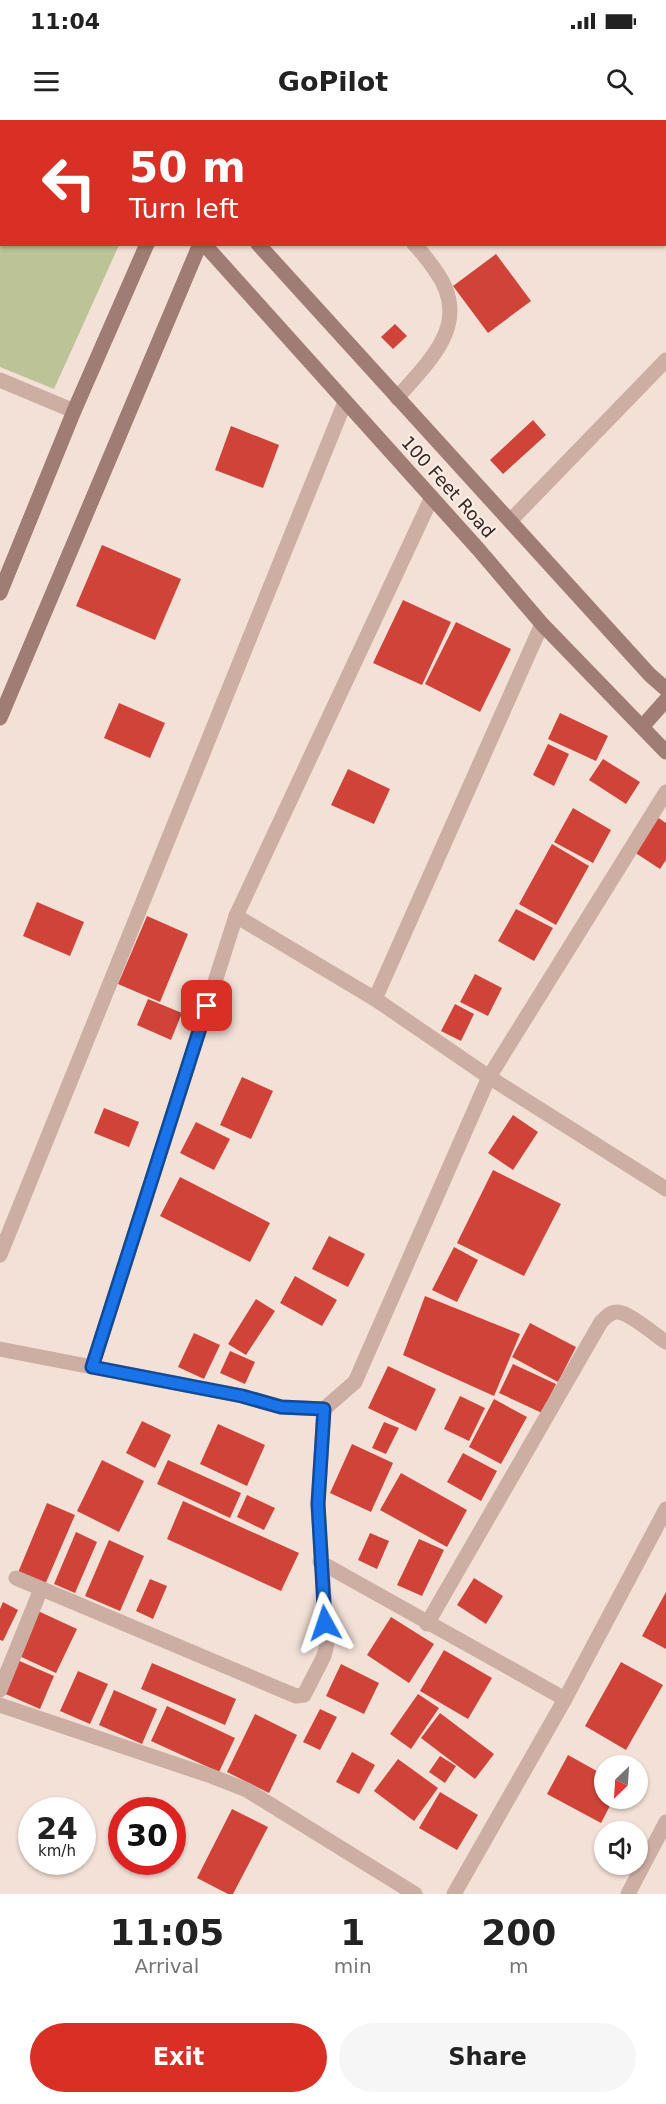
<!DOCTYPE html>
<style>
body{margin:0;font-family:"DejaVu Sans",sans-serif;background:#f6f6f6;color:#222;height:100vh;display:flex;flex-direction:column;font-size:22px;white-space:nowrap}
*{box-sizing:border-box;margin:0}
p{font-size:20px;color:#767676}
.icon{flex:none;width:33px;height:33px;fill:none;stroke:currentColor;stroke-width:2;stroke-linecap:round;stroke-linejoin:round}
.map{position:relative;height:1774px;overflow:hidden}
.panel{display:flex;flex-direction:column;background:#fff;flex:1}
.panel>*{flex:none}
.guide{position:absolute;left:0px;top:0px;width:666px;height:126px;box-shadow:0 2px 4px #0004;background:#d93025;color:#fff;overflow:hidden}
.needle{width:39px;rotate:205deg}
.fabs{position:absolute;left:594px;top:1635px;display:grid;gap:12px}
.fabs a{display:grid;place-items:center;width:54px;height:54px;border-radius:50%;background:#fff;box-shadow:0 2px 4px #0004;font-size:30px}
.speed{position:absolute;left:18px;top:1677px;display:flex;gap:12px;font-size:30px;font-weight:700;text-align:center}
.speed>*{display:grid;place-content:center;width:78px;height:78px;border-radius:50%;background:#fff;box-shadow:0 2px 4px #0004;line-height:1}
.speed small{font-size:15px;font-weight:400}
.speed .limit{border:9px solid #d22;background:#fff;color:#111}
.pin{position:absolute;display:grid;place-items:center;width:51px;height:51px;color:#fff;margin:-26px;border-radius:12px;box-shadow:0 3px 9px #0006}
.me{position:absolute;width:66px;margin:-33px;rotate:355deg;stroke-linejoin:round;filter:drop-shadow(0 0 4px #0008)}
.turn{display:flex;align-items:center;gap:21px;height:126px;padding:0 30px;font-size:27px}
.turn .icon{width:78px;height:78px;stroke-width:2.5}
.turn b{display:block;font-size:42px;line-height:51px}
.eta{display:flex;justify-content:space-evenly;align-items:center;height:102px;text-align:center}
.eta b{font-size:36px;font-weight:700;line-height:42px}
.button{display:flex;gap:12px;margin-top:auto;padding:12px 30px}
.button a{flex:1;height:69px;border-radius:36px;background:#d93025;color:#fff;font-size:24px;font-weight:700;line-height:69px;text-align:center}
.button a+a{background:#f6f6f6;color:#222}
.status{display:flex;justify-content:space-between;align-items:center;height:42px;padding:0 30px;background:#fff;direction:ltr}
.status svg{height:16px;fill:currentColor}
header{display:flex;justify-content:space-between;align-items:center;height:78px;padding:0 30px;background:#fff;font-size:27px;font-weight:700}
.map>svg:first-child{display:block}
.green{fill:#bcc396}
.building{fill:#d04339}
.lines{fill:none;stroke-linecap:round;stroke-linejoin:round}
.street{stroke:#ccaea3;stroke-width:15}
.secondary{stroke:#9f7c74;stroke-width:15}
.route-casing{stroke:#114b97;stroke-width:15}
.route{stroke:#1a73e8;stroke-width:10}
.labels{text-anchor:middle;stroke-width:4.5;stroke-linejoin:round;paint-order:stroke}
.street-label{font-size:18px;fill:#362825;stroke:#fbece4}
</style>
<div class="status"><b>11:04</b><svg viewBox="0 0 49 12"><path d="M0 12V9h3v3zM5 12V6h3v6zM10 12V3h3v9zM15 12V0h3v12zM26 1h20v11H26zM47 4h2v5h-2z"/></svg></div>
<header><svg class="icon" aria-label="menu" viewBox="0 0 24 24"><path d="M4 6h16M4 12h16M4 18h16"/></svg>GoPilot<svg class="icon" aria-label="search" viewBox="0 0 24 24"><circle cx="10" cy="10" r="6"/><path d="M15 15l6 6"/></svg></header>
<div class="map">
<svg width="666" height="1774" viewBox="0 0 666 1774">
<rect width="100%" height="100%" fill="#f3e1d7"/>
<polygon class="green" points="0,0 45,1 2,2 2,124 119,125 54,269 0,247"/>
<g class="building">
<polygon points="496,134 531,181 488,213 453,166"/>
<polygon points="395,204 407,216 393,229 381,217"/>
<polygon points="533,300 546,315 503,354 490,340"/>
<polygon points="231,306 279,325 263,368 215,350"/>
<polygon points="102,425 181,459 155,520 76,486"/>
<polygon points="403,480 451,502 422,565 373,543"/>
<polygon points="456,502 511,529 480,592 425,564"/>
<polygon points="119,583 165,603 150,638 104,618"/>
<polygon points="560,593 608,616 596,641 548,619"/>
<polygon points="548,624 569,634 554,666 533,655"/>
<polygon points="603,639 640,662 626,684 589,660"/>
<polygon points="348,649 390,669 374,704 331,685"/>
<polygon points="573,688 611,710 593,743 554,722"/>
<polygon points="657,697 666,703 666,740 660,749 634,732"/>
<polygon points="552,724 589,746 556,805 519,784"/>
<polygon points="37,782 84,802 70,836 23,816"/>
<polygon points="516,789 553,808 534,841 498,821"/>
<polygon points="147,796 188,814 160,882 118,864"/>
<polygon points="475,854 502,868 488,896 460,882"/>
<polygon points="148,879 182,893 171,920 137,905"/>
<polygon points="455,884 474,894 461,921 441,911"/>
<polygon points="242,957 273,971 251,1019 220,1005"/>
<polygon points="104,988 139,1002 129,1027 94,1013"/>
<polygon points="513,995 538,1012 513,1050 488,1033"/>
<polygon points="196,1002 230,1019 214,1050 180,1033"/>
<polygon points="493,1050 561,1084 524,1156 457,1123"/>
<polygon points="180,1057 270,1103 250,1142 160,1096"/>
<polygon points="329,1116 365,1134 348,1167 312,1149"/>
<polygon points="454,1127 478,1140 457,1182 432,1170"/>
<polygon points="295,1156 337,1180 322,1206 280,1183"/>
<polygon points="425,1176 520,1214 494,1276 403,1235"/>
<polygon points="256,1179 275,1191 246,1235 228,1224"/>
<polygon points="530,1203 576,1227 558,1262 512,1237"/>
<polygon points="194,1213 220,1225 204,1259 178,1247"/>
<polygon points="230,1231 255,1242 245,1264 220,1253"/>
<polygon points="513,1244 556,1264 542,1293 499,1273"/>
<polygon points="388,1246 436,1269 416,1311 368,1288"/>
<polygon points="460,1276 485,1288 469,1321 444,1309"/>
<polygon points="494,1279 527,1297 501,1344 469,1327"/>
<polygon points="142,1301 171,1315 155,1348 126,1333"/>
<polygon points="384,1302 399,1308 386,1334 372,1328"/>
<polygon points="218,1304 265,1325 247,1366 200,1344"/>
<polygon points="352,1324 393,1343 371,1392 330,1373"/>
<polygon points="463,1333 497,1351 481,1381 447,1362"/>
<polygon points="102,1340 144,1361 119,1412 77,1391"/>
<polygon points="168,1340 241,1373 230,1398 157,1364"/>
<polygon points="401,1353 467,1390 447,1427 380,1390"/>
<polygon points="247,1375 275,1388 264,1410 237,1397"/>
<polygon points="183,1381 299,1433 281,1471 167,1419"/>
<polygon points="47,1383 75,1395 44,1467 17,1455"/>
<polygon points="76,1412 97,1422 75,1473 54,1464"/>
<polygon points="370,1413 389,1421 377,1449 358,1440"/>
<polygon points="419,1419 444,1430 422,1476 397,1465"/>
<polygon points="109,1420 144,1436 120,1491 85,1476"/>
<polygon points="474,1458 503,1476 486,1504 457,1485"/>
<polygon points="150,1459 167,1466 153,1499 136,1491"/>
<polygon points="666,1472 666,1529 642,1516"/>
<polygon points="3,1482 18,1490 3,1521 0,1520 0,1489"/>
<polygon points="38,1491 77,1509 56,1553 17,1535"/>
<polygon points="391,1497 434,1524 409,1563 367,1535"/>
<polygon points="444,1530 492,1558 468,1599 420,1571"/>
<polygon points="15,1539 54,1556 40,1589 1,1572"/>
<polygon points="621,1542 663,1565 626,1630 585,1606"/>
<polygon points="152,1543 236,1579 225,1605 141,1569"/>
<polygon points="341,1544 379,1563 364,1594 326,1576"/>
<polygon points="78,1551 108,1564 90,1604 60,1591"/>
<polygon points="114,1570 157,1589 142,1624 99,1605"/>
<polygon points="418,1574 439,1588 411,1629 390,1614"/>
<polygon points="167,1586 235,1618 219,1652 151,1621"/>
<polygon points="320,1589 337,1597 320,1630 303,1622"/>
<polygon points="440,1593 494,1634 475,1659 421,1618"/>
<polygon points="255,1594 297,1615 269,1673 227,1652"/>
<polygon points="352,1632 375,1645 359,1674 336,1662"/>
<polygon points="568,1635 604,1655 604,1678 614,1678 601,1703 547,1674"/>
<polygon points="440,1636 456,1646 445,1663 429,1652"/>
<polygon points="398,1639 438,1668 414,1701 374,1671"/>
<polygon points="440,1672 478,1695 457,1730 419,1708"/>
<polygon points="232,1689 268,1707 233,1774 228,1774 197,1758"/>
</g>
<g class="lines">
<g class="street">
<polyline points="268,0 269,2"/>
<polyline points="396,0 398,2"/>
<polyline points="0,260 74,291"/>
<path d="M397,278C431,239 473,202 435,150C428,140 422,132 414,124"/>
<polyline points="510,401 666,240"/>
<polyline points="236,796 375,879 489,957 666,1069"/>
<polyline points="375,879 542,504"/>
<polyline points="0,1135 345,282"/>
<polyline points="0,1229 242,1276 281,1287 324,1289 355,1262 489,957 666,672"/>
<polyline points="92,1247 236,796 432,377"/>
<polyline points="320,1442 565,1579"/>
<polyline points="16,1458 296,1576 304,1575 324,1536 327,1524 318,1384 324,1289"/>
<path d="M427,1504L601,1202C605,1198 610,1192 617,1192C629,1192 655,1215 666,1222"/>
<polyline points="0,1570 41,1469"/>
<polyline points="0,1585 211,1656 247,1670 415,1774"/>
<polyline points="454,1774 565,1579 666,1389"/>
<polyline points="628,1774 666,1702"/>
</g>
<g class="secondary">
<polyline points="89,0 91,2"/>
<polyline points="146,0 147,2"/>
<polyline points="204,124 479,430 542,504 666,632"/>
<polyline points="258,124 650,555 666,569"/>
<polyline points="0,473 74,291 147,124"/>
<polyline points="0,598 200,124"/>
<polyline points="642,607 666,580"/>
</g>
</g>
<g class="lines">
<defs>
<polyline id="route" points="207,886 92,1247 242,1276 281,1287 324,1289 318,1384 325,1503"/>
</defs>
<use href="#route" class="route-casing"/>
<use href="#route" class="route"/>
</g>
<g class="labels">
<g class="street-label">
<text transform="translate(448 367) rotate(48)" y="6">100 Feet Road</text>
</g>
</g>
</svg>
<div class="fabs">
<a><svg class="needle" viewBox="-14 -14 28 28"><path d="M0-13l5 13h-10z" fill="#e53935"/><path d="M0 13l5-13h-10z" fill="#767676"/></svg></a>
<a><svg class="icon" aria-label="sound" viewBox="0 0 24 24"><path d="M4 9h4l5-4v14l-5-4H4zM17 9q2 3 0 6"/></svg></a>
</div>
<div class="speed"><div>24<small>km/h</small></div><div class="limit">30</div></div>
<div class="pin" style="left:207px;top:886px;background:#d93025"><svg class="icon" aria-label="arrive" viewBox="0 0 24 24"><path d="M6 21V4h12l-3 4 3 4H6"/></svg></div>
<svg class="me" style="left:325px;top:1503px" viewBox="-20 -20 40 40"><path d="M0-17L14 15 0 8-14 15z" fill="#1a73e8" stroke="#fff" stroke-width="4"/></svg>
<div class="guide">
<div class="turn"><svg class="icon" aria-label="left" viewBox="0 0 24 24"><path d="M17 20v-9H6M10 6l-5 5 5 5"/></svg><div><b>50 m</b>Turn left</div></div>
</div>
</div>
<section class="panel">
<div class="eta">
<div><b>11:05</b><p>Arrival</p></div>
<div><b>1</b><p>min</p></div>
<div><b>200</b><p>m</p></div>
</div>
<div class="button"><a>Exit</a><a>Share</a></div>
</section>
